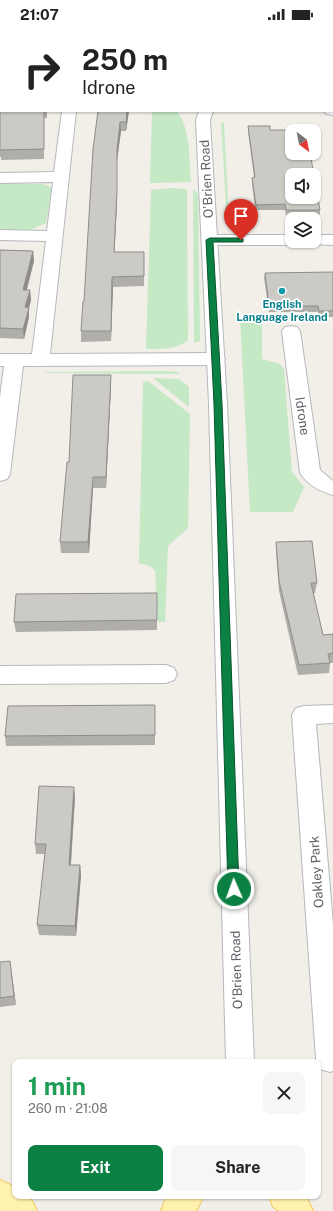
<!DOCTYPE html>
<meta charset="utf-8">
<style>
body{margin:0;font-family:"Public Sans",sans-serif;background:#f6f6f6;color:#222;height:100vh;display:flex;flex-direction:column;font-size:15px;white-space:nowrap}
*{box-sizing:border-box;margin:0}
p{font-size:13px;color:#767676}
.icon{flex:none;width:22px;height:22px;fill:none;stroke:currentColor;stroke-width:2;stroke-linecap:round;stroke-linejoin:round}
.map{position:relative;flex:1;overflow:hidden}
.drawer{position:absolute;left:12px;top:1031px;width:309px;height:140px;display:flex;flex-direction:column;background:#fff;border-radius:8px;box-shadow:0 1px 3px #0004}
.drawer>*{flex:none}
.banner{position:absolute;left:0px;top:0px;width:333px;height:84px;box-shadow:0 1px 3px #0004;background:#fff;color:#222;overflow:hidden}
.needle{width:26px;rotate:148deg}
.fabs{position:absolute;left:285px;top:96px;display:grid;gap:8px}
.fabs a{display:grid;place-items:center;width:36px;height:36px;border-radius:8px;background:#fff;box-shadow:0 1px 3px #0004;font-size:20px}
.pin{position:absolute;display:grid;place-items:center;width:34px;height:34px;color:#fff;margin:-41px -17px;border-radius:50% 50% 50% 0;rotate:-45deg;box-shadow:0 0 4px #0007}
.pin .icon{rotate:45deg}
.me{position:absolute;width:44px;margin:-22px;rotate:358deg;stroke-linejoin:round;filter:drop-shadow(0 0 3px #0008)}
.turn{display:flex;align-items:center;gap:14px;height:84px;padding:0 16px;font-size:18px}
.turn .icon{width:52px;height:52px;stroke-width:2.5}
.turn b{display:block;font-size:28px;line-height:34px}
.round{display:grid;place-items:center;flex:none;width:42px;height:42px;border-radius:8px;background:#f6f6f6}
.head{display:flex;align-items:center;justify-content:space-between;height:68px;padding:0 16px}
h1{font-size:24px;font-weight:700;line-height:30px;color:#1e9e55}
.button{display:flex;gap:8px;margin-top:auto;padding:8px 16px}
.button a{flex:1;height:46px;border-radius:8px;background:#0b8043;color:#fff;font-size:16px;font-weight:700;line-height:46px;text-align:center}
.button a+a{background:#f6f6f6;color:#222}
.status{display:flex;justify-content:space-between;align-items:center;height:28px;padding:0 20px;background:#fff;direction:ltr}
.status svg{height:11px;fill:currentColor}
.map>svg:first-child{display:block}
.green{fill:#c5e8c5}
.lines{fill:none;stroke-linecap:round;stroke-linejoin:round}
.service-casing{stroke:#b5b8bc;stroke-width:2}
.minor-casing{stroke:#b5b8bc;stroke-width:2}
.tertiary-casing{stroke:#b5b8bc;stroke-width:2}
.primary-casing{stroke:#f2c960;stroke-width:2}
.path{stroke:#9cc7a9;stroke-width:2;stroke-dasharray:3 1.5;stroke-linecap:butt}
.service{fill:#fff;fill-rule:evenodd}
.minor{fill:#fff;fill-rule:evenodd}
.tertiary{fill:#fff;fill-rule:evenodd}
.primary{fill:#fff2af;fill-rule:evenodd}
.wall{fill:#afaea9}
.shaded-wall{fill:#8f8d8a}
.building{fill:#cccac5;stroke:#8f8d8a}
.route{fill:#0b8043;stroke:#07532c}
.culture-dot{fill:#0f9aa8;stroke:#fff;stroke-width:1.5}
.labels{text-anchor:middle;stroke-width:3.5;stroke-linejoin:round;paint-order:stroke}
.far-culture-label{font-size:11px;font-weight:bold;fill:#0d838f;stroke:#fff}
.street-label{font-size:13px;fill:#5f6368;stroke:#fff}
</style>
<div class="status"><b>21:07</b><svg viewBox="0 0 49 12"><path d="M0 12V9h3v3zM5 12V6h3v6zM10 12V3h3v9zM15 12V0h3v12zM26 1h20v11H26zM47 4h2v5h-2z"/></svg></div>
<div class="map">
<svg width="333" height="1183" viewBox="0 0 333 1183">
<rect width="100%" height="100%" fill="#f1efe8"/>
<g class="green">
<path d="M152,83H177C191,102 189,132 191,154L150,155Z"/>
<polygon points="224,94 229,194 227,193 221,95"/>
<polygon points="0,155 43,156 52,160 46,195 30,202 0,201"/>
<path d="M173,160L187,161L188,312C176,322 161,321 146,321L151,162Z"/>
<polygon points="193,161 198,166 200,313 194,315"/>
<polygon points="240,290 262,292 262,331 280,336 284,341 292,444 304,459 293,484 250,484"/>
<polygon points="166,343 177,344 180,346 44,345 46,344"/>
<polygon points="153,350 179,351 189,359 189,379"/>
<path d="M148,353L190,386L188,500L168,518L165,594H158L155,543C151,537 146,536 139,536L143,354Z"/>
</g>
<g class="lines">
<defs>
<g id="service">
<rect x="253" y="0" width="10" height="1"/>
<polygon points="273,0 282,0 273,1"/>
<rect x="300" y="0" width="10" height="1"/>
<polygon points="332,17 333,18 333,24 332,23"/>
<rect x="332" y="32" width="1" height="6"/>
</g>
<g id="minor">
<polygon points="183,0 197,0 198,1 184,1"/>
<polygon points="332,79 333,87 326,86 324,83 332,83"/>
<polygon points="62,83 76,83 50,326 216,325 222,327 225,331 222,335 216,337 23,338 10,446 7,451 0,453 0,369 4,338 0,338 0,326 32,326 46,213 0,212 0,202 47,203 53,154 0,155 0,145 54,144"/>
<polygon points="210,207 292,207 292,213 300,213 298,216 292,217 210,217 204,216 202,212 204,208"/>
<polygon points="314,207 333,207 333,217 308,216 306,213 314,213"/>
<path d="M291,298L297,299L300,303L320,442L333,453V467C319,463 308,457 300,445L282,303L285,299Z"/>
<polygon points="166,637 174,640 177,646 174,652 166,655 0,656 0,638"/>
<polygon points="333,677 333,695 316,696 333,896 333,1043 330,1044 320,1041 316,1031 292,687 296,680 304,678"/>
</g>
<g id="tertiary">
<rect x="332" y="52" width="1" height="8"/>
<polygon points="199,83 213,83 210,92 227,376 254,1034 226,1034 209,376 196,92"/>
</g>
<g id="primary">
<path d="M0,1152L15,1159V1168C29,1168 32,1170 37,1183H0Z"/>
<polygon points="169,1168 204,1168 196,1183 161,1183 165,1172"/>
<polygon points="269,1168 306,1168 313,1183 279,1183 273,1179"/>
</g>
</defs>
<use href="#service" class="service-casing"/>
<use href="#minor" class="minor-casing"/>
<use href="#tertiary" class="tertiary-casing"/>
<use href="#primary" class="primary-casing"/>
<polyline class="path" points="330,0 332,1"/>
<use href="#service" class="service"/>
<use href="#minor" class="minor"/>
<use href="#tertiary" class="tertiary"/>
<use href="#primary" class="primary"/>
</g>
<g class="wall">
<polygon points="0,0 1,83 47,83 47,90 44,90 44,131 1,132 1,129 0,129"/>
<polygon points="98,83 129,83 126,103 121,103 117,132 117,174 114,224 144,224 144,258 113,259 111,313 81,314 81,303 84,273"/>
<polygon points="248,98 270,102 320,182 320,187 286,188 285,182 255,182 252,155 252,150 254,149 248,104"/>
<polygon points="0,222 33,223 34,233 27,262 30,262 31,272 29,280 29,289 24,311 0,310"/>
<polygon points="333,244 333,289 318,289 318,284 269,284 264,250 265,245"/>
<polygon points="111,357 106,460 93,460 89,525 61,525 60,514 69,434"/>
<polygon points="276,514 317,555 315,565 313,565 323,607 333,606 333,635 330,635 329,645 298,647 279,563 276,524"/>
<polygon points="157,565 157,602 16,604 14,594"/>
<polygon points="155,677 155,717 6,718 5,708"/>
<polygon points="75,769 71,837 80,837 81,847 76,908 39,907 37,897 45,826 36,826 35,816"/>
<polygon points="10,933 16,977 0,979 0,934"/>
</g>
<g class="shaded-wall">
<polygon points="0,46 1,46 1,55 0,56"/>
<polygon points="127,83 129,83 126,103 126,94"/>
<polygon points="120,94 121,103 117,132 117,174 114,234 114,224 117,122"/>
<polygon points="33,223 34,233 24,271 23,262"/>
<polygon points="112,249 113,259 111,313 111,303"/>
<polygon points="30,262 31,272 29,280 29,289 24,311 23,301 25,279"/>
<polygon points="111,347 111,357 106,460 106,449"/>
<polygon points="93,449 93,460 89,525 88,514"/>
<polygon points="74,759 75,769 70,846 69,837"/>
<polygon points="80,837 81,847 76,908 75,898"/>
<polygon points="10,933 11,942 16,977 14,968"/>
</g>
<g class="building">
<polygon points="0,0 71,0 73,1 1,1 1,46 0,46"/>
<polygon points="1,55 1,83 44,83 44,121 0,122 0,56"/>
<polygon points="98,83 127,83 126,94 120,94 117,122 117,164 114,224 144,224 144,248 112,249 111,303 81,303 83,273 84,273 93,121"/>
<polygon points="248,98 270,98 270,102 305,102 306,103 292,103 292,125 310,125 314,147 292,147 292,169 314,169 314,148 320,182 286,182 285,176 256,177 252,150 255,149"/>
<polygon points="0,222 33,223 23,262 30,262 25,279 29,280 23,301 0,300"/>
<polygon points="333,244 333,283 319,283 318,278 269,278 265,245"/>
<polygon points="73,347 111,347 106,449 93,449 88,514 60,514 67,434 69,434"/>
<polygon points="312,513 317,555 311,555 323,607 333,606 333,625 328,626 330,635 299,637 279,553 276,514"/>
<polygon points="157,565 157,592 14,594 16,566"/>
<polygon points="155,677 155,707 5,708 8,678"/>
<polygon points="39,758 74,759 69,837 80,837 75,898 37,897 46,816 35,816"/>
<polygon points="10,933 14,968 0,970 0,934"/>
</g>
<polygon class="route" points="241,210 243,211 243,214 213,214 222,376 239,861 238,865 234,866 230,865 228,861 214,376 206,212 210,210"/>
<circle class="culture-dot" cx="282" cy="263" r="4"/>
<g class="labels">
<g class="far-culture-label">
<text x="282" y="280">English<tspan x="282" dy="13">Language Ireland</tspan></text>
</g>
<g class="street-label">
<text transform="translate(206 151) rotate(-93)" y="5">O'Brien Road</text>
<text transform="translate(303 388) rotate(82)" y="5">Idrone</text>
<text transform="translate(316 844) rotate(-94)" y="5">Oakley Park</text>
<text transform="translate(236 942) rotate(-92)" y="5">O'Brien Road</text>
</g>
</g>
</svg>
<div class="fabs">
<a><svg class="needle" viewBox="-14 -14 28 28"><path d="M0-13l5 13h-10z" fill="#e53935"/><path d="M0 13l5-13h-10z" fill="#767676"/></svg></a>
<a><svg class="icon" aria-label="sound" viewBox="0 0 24 24"><path d="M4 9h4l5-4v14l-5-4H4zM17 9q2 3 0 6"/></svg></a>
<a><svg class="icon" aria-label="layers" viewBox="0 0 24 24"><path d="M12 4l9 5-9 5-9-5zM3 14l9 5 9-5"/></svg></a>
</div>
<div class="pin" style="left:241px;top:212px;background:#d93025"><svg class="icon" aria-label="arrive" viewBox="0 0 24 24"><path d="M6 21V4h12l-3 4 3 4H6"/></svg></div>
<svg class="me" style="left:234px;top:861px" viewBox="-20 -20 40 40"><circle r="17" fill="#0b8043" stroke="#fff" stroke-width="3"/><path d="M0-11L8 9 0 5-8 9z" fill="#fff"/></svg>
<div class="banner">
<div class="turn"><svg class="icon" aria-label="right" viewBox="0 0 24 24"><path d="M7 20v-9h11M14 6l5 5-5 5"/></svg><div><b>250 m</b>Idrone</div></div>
</div>
<section class="drawer">
<div class="head"><div><h1>1 min</h1><p>260 m · 21:08</p></div><a class="round"><svg class="icon" aria-label="close" viewBox="0 0 24 24"><path d="M6 6l12 12M18 6L6 18"/></svg></a></div>
<div class="button"><a>Exit</a><a>Share</a></div>
</section>
</div>
